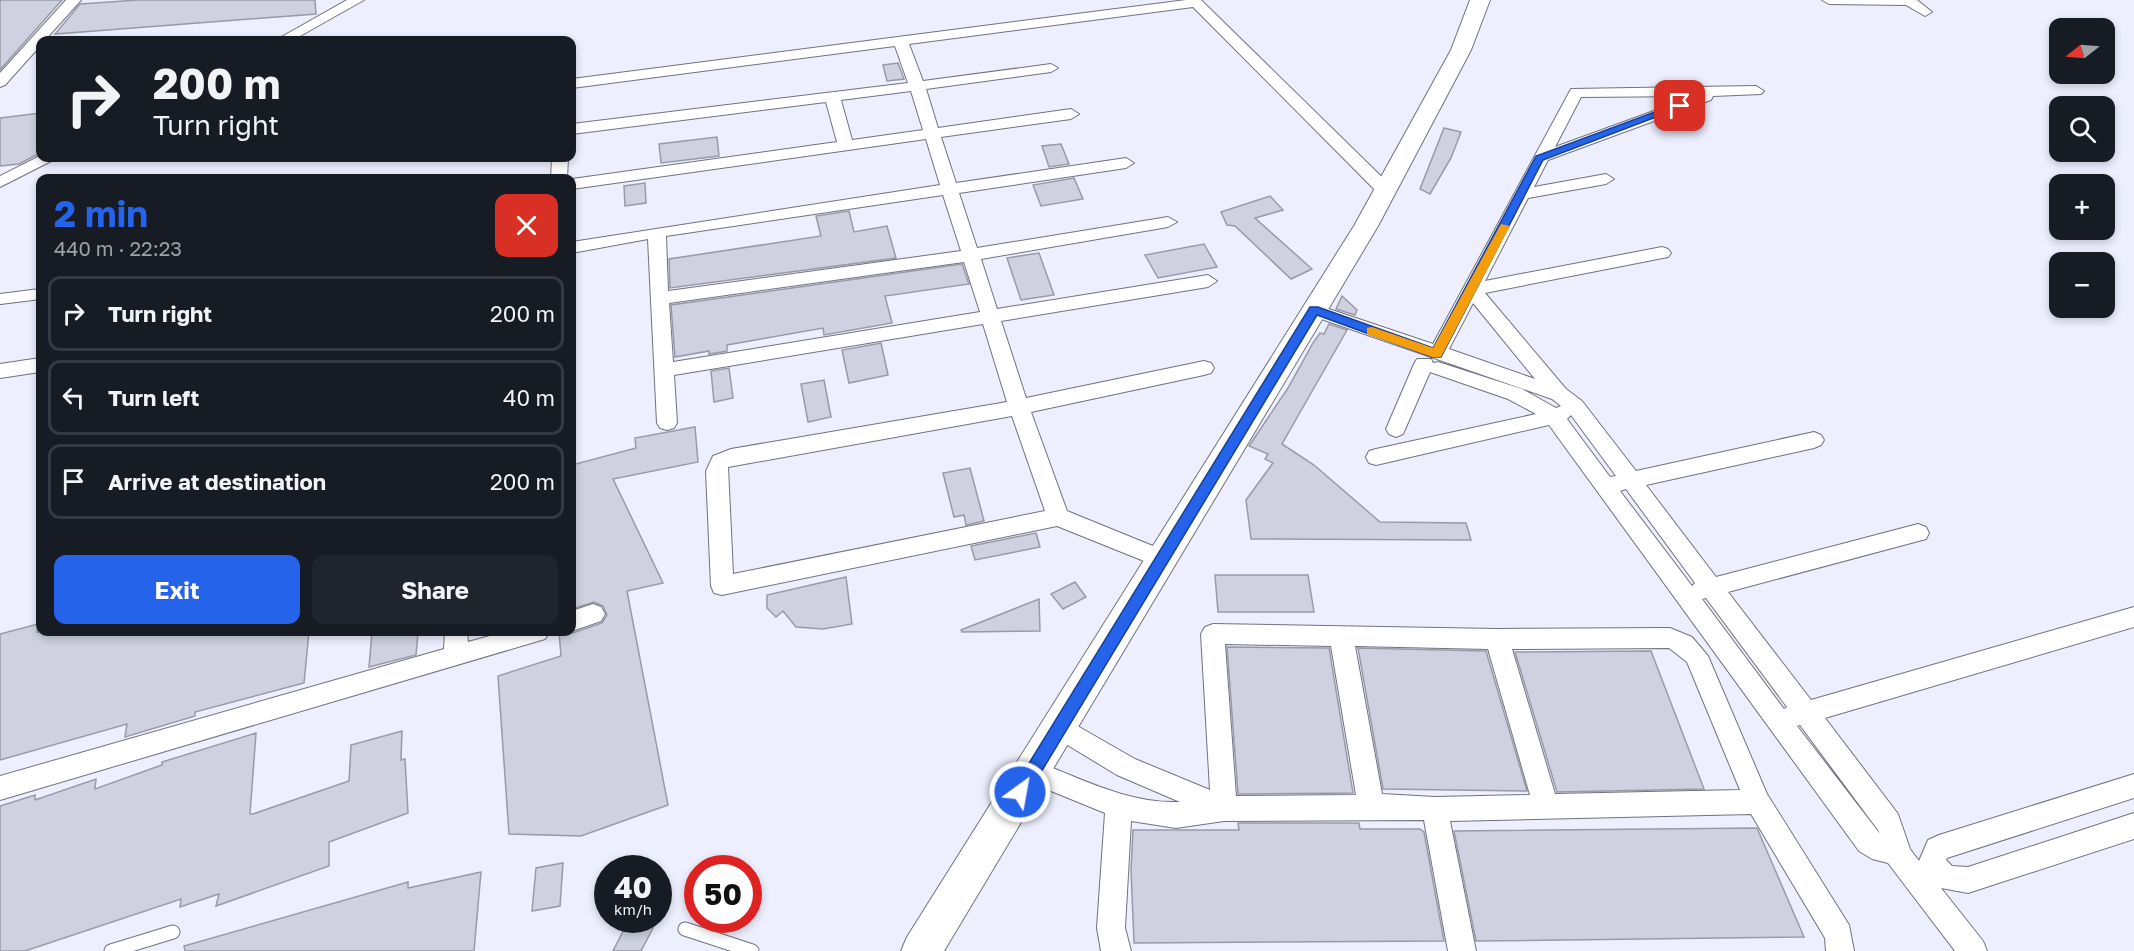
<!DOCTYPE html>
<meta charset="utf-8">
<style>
body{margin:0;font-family:"Golos Text",sans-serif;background:#20242c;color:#f1f3f6;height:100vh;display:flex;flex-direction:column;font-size:22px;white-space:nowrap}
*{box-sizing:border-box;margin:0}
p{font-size:20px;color:#9ea1a6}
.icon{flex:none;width:33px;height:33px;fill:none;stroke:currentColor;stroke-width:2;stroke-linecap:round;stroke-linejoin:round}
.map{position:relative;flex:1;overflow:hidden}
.side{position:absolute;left:36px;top:174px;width:540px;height:462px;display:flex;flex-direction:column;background:#171b24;border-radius:12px;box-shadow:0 3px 9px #0003}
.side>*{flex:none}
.banner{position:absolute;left:36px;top:36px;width:540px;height:126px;border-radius:12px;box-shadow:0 3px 9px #0003;background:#171b24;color:#f1f3f6;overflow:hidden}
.needle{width:39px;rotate:253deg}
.controls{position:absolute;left:2049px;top:18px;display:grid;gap:12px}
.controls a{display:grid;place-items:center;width:66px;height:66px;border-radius:12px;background:#171b24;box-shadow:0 3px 9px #0003;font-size:30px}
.speed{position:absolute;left:594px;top:855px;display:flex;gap:12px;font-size:30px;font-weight:700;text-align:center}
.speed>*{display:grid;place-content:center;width:78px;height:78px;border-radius:50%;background:#171b24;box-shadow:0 3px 9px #0003;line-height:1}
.speed small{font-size:15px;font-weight:400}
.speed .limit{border:9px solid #d22;background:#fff;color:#111}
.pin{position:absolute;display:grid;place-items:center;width:51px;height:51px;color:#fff;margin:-26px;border-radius:12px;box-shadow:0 3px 9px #0006}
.me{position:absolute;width:66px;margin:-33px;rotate:32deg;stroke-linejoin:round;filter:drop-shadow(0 0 4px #0008)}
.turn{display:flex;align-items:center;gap:21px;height:126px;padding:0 18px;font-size:27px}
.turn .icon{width:78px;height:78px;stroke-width:2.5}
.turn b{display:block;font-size:42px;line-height:51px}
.round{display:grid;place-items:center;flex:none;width:63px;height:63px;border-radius:12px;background:#20242c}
.head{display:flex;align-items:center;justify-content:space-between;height:102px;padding:0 18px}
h1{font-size:36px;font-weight:700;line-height:45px;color:#2563eb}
.button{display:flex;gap:12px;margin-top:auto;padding:12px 18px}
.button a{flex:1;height:69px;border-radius:12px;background:#2563eb;color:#fff;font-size:24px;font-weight:700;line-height:69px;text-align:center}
.button a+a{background:#20242c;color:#f1f3f6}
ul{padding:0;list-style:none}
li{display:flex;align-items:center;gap:18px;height:75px;margin:0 12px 9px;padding:0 6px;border:3px solid #363941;border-radius:12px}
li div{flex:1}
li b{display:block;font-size:22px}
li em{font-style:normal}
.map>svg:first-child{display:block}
.building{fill:#cfd1e0;stroke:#999aa8;stroke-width:1.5}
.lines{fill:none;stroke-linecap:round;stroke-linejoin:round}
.lane-far1-casing{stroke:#71727f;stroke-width:12}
.lane-casing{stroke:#71727f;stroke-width:15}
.street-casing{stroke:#71727f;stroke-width:2}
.secondary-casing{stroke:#71727f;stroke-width:2}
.lane-far1{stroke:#fff;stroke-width:10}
.lane{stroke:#fff;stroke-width:13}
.street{fill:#fff;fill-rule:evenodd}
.secondary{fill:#fff;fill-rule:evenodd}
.route{fill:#2563eb;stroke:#184099;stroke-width:1.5}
.slow{fill:#f59e0b}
</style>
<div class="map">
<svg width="2134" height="951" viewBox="0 0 2134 951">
<rect width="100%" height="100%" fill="#edeefe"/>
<g class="building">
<polygon points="0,0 62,0 0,70"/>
<polygon points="138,0 315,0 316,14 55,34 80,4"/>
<polygon points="898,63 904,79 887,81 883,65"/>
<polygon points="40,113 40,153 19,164 0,166 0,118"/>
<polygon points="1444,128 1461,132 1451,158 1430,194 1420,189"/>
<polygon points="717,137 719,156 661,163 659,144"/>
<polygon points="1061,144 1069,164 1049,167 1042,146"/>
<polygon points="1074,178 1083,199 1041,206 1033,185"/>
<polygon points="645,183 646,203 625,206 624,186"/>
<polygon points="1270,196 1283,210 1255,218 1312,269 1291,279 1235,226 1227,225 1221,212"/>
<polygon points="849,211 854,232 887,226 896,258 670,288 669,259 821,236 816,216"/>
<polygon points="1204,244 1217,267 1158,278 1145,255"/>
<polygon points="1039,253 1054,295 1021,300 1007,258"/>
<polygon points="962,264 969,284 885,296 892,323 824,335 823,328 727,345 727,351 709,354 709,351 675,357 671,305"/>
<polygon points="1342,296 1357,310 1355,315 1336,309"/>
<polygon points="1329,324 1347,330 1282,444 1314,465 1380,522 1466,523 1471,540 1251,539 1246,500 1273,463 1265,459 1268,454 1249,446 1288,388 1313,343 1320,333 1324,334"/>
<polygon points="881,343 888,375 849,383 842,350"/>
<polygon points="729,368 733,398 714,402 711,371"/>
<polygon points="824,380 831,417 808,422 801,384"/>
<polygon points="695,427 698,462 613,479 663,583 627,591 668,805 581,836 509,834 498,676 561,656 559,632 573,633 602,623 607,615 603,606 594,602 572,609 572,465 636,448 635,438"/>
<polygon points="970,468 984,521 966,525 964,515 954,517 943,473"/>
<polygon points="1036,533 1040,547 975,560 971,546"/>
<polygon points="1215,575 1308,575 1314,612 1218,612"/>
<polygon points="846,577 852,624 823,629 796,627 783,611 776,617 767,608 767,595"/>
<polygon points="1075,582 1086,597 1063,609 1051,594"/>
<polygon points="1039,599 1040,631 962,632 961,630"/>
<polygon points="38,624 37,632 309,632 304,683 195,712 195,716 125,737 127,724 0,760 0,634"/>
<polygon points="372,632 418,632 416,655 369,667"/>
<polygon points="1227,647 1329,648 1353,793 1238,794"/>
<polygon points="1358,648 1486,651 1527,791 1383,789"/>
<polygon points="1651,651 1704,789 1557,792 1515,652"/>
<polygon points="402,731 401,760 405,759 408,813 329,842 329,866 216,906 219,894 180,907 181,899 25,951 0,951 0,806 35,795 35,800 96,779 95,789 162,765 162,762 256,733 250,814 253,814 349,781 351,745"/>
<polygon points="1238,823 1359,823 1360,829 1420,829 1424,832 1444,941 1134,943 1131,870 1133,830 1239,830"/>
<polygon points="1757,828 1804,937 1476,941 1454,831"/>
<polygon points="563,863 560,906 532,911 536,868"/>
<polygon points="481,872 474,951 185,951 184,946 408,882 408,888"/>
<polygon points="629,920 653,928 641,951 613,951"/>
</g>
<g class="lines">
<defs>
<polyline id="lane-far1" points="0,299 40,294"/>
<g id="lane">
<polyline points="685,929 752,951"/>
<polyline points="111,951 173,932"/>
</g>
<g id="street">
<polygon points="66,0 81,0 45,40 40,40 40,46 5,85 0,87 0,73"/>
<polygon points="347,0 364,0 293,40 276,40"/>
<path d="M1186,0H1201L1390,185L1392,189L1390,193H1378L1193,7L909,44L923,81L1051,64L1058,68L1051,72L926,89L938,128L1071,109L1079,114L1071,119L941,137L956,183L1126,158L1134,163L1126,168L959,193L977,248L1168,217L1177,222L1168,227L981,259L997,309L1208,275L1217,281L1208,287L1001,321L1026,398L1204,361L1211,363L1214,368L1211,373L1204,375L1031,412L1067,511L1170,553L1173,559L1170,565L1162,568L1154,565L1057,526L722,595L714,593L711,586L706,471L713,456L731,449L1007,402L983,324L674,375L677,423L674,428L667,430L660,428L657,423L648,239L572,253V242L940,185L926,139L572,189V179L837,142L826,102L572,134V124L908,83L895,46L572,88V79ZM911,91L923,130L852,140L841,100ZM943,195L961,251L668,291L666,236ZM964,262L980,312L673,362L669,303ZM1012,416L1045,511L733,574L728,467Z"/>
<polygon points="1822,0 1917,0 1932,12 1925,16 1906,5 1829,4"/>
<path d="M1756,86L1764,91L1761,94L1713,96L1711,100L1548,160L1534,187L1606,174L1614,179L1606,184L1528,198L1485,281L1662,247L1668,249L1671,253L1668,257L1485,293L1566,389L1582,401L1636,471L1814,432L1821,435L1824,440L1821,445L1814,448L1646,485L1716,577L1918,524L1926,527L1929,533L1926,539L1728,592L1811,700L2134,607V627L1825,718L1898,814L1910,849L1919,861L1928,840L1939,835L2134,774V798L1947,858L1946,860L1952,866L1968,867L2134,813V839L1968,893L1941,888L1983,941L1987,951H1955L1888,863L1872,859L1859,851L1549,425L1376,465L1369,463L1366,457L1369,451L1376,449L1536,414L1508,399L1430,372L1403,434L1396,437L1389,434L1386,429L1414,364L1417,359H1431L1433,363L1438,362L1522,389L1556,408L1561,406L1552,399L1307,314L1305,310L1307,306L1314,304L1433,344L1571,89ZM1695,96L1555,147L1581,97ZM1473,303L1535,379L1449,349ZM1571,415L1616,476L1610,477L1567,419ZM1626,489L1695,583L1692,586L1620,491ZM1706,598L1787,707L1784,709L1702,599ZM1800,725L1878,830L1880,834L1797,726Z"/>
<polygon points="40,156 57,158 0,187 0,176"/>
<polygon points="552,158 568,158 567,178 551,178"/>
<polygon points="40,358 40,372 0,378 0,364"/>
<polygon points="593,604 601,607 605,614 601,621 572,631 572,611"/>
<path d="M1213,624L1497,629L1670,628L1692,637L1708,656L1767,794L1849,925L1854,951H1826L1825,938L1751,814L1450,821L1476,951H1448L1424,820L1224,821L1176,828L1131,821L1125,928L1131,951H1101L1097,928L1105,813L1024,780L1020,772L1024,764L1033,760C1080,778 1128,804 1180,802L1117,775L1051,735L1048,727L1051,719L1060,716L1135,759L1210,790L1201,634L1205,627ZM1225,644L1331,646L1356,795L1236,796ZM1355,646L1488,649L1530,795L1435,797L1382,794ZM1669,648L1687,662L1740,790L1555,794L1512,649Z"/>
<polygon points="445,632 467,632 468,642 504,632 549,632 545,639 0,800 0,776 444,649"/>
</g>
<polygon id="secondary" points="1470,0 1490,0 1471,50 1378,226 944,951 901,951 907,937 1354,226 1451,50"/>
</defs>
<use href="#lane-far1" class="lane-far1-casing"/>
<use href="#lane" class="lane-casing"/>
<use href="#street" class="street-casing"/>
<use href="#secondary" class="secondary-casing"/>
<use href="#lane-far1" class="lane-far1"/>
<use href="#lane" class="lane"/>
<use href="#street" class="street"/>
<use href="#secondary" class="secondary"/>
</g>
<polygon class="route" points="1676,104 1685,106 1543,160 1441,357 1432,357 1317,315 1026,797 1020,800 1015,797 1012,792 1015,786 1310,307 1318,307 1433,348 1536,156"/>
<polygon class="slow" points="1501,224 1510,226 1441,357 1432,357 1367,334 1367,328 1372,327 1433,348"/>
</svg>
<div class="controls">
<a><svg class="needle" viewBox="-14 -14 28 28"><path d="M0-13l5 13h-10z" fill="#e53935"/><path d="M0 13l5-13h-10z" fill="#9ea1a6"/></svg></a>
<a><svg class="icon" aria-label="search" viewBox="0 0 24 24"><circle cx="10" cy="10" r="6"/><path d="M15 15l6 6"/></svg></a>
<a>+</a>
<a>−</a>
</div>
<div class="speed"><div>40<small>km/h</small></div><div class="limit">50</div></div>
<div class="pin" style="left:1680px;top:106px;background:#d93025"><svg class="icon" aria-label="arrive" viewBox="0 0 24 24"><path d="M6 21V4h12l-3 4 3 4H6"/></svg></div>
<svg class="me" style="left:1020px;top:792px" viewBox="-20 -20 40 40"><circle r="17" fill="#2563eb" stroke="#fff" stroke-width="3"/><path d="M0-11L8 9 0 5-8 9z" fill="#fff"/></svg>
<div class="banner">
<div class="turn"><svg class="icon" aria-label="right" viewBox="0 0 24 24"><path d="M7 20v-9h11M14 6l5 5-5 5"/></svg><div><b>200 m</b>Turn right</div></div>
</div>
<section class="side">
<div class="head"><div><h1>2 min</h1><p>440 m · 22:23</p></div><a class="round" style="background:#d93025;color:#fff"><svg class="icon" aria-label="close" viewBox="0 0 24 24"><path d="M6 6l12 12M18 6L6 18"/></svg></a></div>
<ul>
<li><svg class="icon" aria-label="right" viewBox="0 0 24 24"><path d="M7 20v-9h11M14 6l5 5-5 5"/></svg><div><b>Turn right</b></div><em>200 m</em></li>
<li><svg class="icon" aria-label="left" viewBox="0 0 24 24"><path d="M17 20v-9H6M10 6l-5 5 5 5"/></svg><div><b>Turn left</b></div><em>40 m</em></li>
<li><svg class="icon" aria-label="arrive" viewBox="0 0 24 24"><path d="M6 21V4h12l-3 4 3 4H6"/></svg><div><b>Arrive at destination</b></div><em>200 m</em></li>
</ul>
<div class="button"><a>Exit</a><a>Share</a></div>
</section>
</div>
